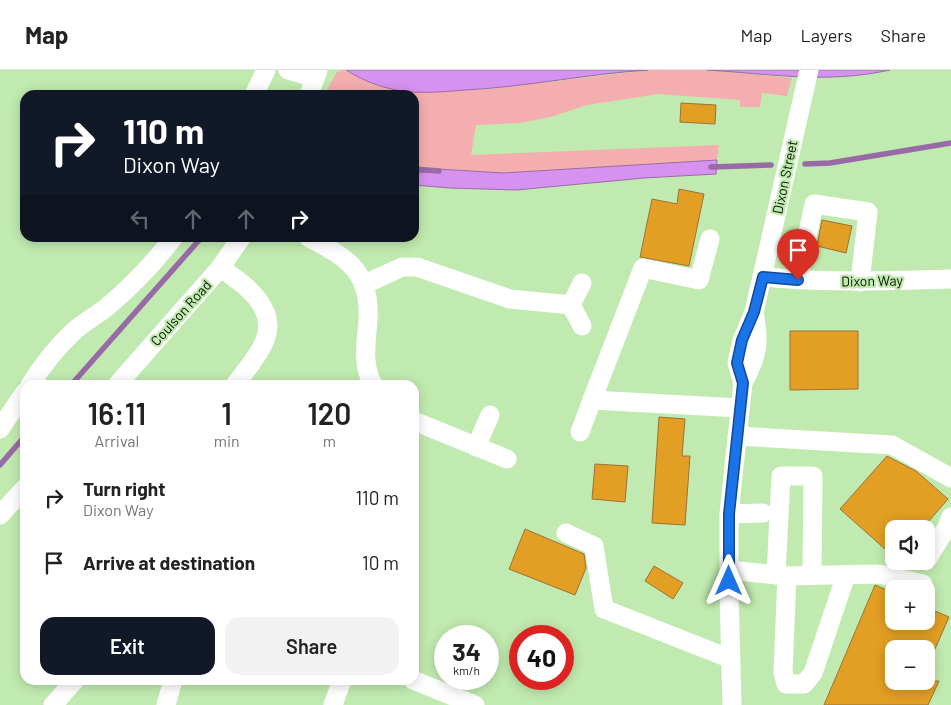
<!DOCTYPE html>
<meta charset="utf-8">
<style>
body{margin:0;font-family:Barlow,sans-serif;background:#f2f2f2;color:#222;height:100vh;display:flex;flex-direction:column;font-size:19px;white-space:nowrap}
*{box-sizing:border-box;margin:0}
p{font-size:16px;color:#767676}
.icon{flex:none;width:28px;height:28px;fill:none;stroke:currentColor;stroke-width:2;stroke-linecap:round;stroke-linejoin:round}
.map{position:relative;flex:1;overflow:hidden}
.details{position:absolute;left:20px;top:310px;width:399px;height:305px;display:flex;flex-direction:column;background:#fff;border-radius:15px;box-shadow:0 2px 12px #0003}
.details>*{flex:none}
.top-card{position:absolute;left:20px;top:20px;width:399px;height:152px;border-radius:15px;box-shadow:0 2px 12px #0003;background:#111827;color:#fff;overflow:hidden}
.buttons{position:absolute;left:885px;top:450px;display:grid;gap:10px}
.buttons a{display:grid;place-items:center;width:50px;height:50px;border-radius:10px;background:#fff;box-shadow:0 2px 12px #0003;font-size:25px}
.speed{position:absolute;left:434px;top:555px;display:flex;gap:10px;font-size:25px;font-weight:700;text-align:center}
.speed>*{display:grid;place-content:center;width:65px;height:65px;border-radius:50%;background:#fff;box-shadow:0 2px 12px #0003;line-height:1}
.speed small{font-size:12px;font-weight:400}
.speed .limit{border:8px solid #d22;background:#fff;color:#111}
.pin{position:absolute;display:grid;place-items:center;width:42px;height:42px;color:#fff;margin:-51px -21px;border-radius:50% 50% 50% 0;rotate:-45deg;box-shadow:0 0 5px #0007}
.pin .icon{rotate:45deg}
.me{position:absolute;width:55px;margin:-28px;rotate:0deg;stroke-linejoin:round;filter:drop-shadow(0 0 4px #0008)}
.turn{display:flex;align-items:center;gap:18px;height:105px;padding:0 20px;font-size:22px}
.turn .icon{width:65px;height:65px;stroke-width:2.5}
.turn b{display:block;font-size:35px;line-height:42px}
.lanes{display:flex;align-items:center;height:48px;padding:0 20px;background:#0003;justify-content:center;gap:25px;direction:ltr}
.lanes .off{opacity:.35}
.eta{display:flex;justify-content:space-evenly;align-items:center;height:85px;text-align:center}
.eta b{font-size:30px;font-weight:600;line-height:35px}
.cta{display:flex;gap:10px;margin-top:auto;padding:10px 20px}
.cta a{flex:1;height:58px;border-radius:15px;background:#111827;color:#fff;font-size:20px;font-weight:600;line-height:58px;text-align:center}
.cta a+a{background:#f2f2f2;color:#222}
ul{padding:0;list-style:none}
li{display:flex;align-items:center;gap:15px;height:65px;padding:0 20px}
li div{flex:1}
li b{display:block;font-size:19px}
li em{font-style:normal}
header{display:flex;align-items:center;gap:30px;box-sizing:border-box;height:70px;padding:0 25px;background:#fff;border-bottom:1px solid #e0e0e0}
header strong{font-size:24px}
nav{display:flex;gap:28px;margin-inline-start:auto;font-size:18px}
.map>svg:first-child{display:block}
.green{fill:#f5aeb0}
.water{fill:#d792f0;stroke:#986ba8}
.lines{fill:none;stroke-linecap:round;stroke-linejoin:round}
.stream{stroke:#986ba8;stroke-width:5.5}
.building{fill:#e29f23;stroke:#9a7338}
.minor{stroke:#fff;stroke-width:19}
.route-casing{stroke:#114b97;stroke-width:12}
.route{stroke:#1a73e8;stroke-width:9}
.labels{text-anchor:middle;stroke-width:4.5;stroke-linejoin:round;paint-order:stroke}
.street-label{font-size:14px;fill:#041101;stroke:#c0eaaf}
</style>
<header>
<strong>Map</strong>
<nav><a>Map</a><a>Layers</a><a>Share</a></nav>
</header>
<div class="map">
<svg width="951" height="635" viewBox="0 0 951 635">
<rect width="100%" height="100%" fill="#c0eaaf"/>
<polygon class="green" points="343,0 375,15 397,20 422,22 492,19 648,0 707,0 792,8 787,26 762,23 760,37 740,37 740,30 658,24 587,35 551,47 520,53 476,55 471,85 719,75 717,90 503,103 438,99 421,103 414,102 414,25 345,25 327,19 337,2"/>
<g class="water">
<path d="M346,0H648C586,4 526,17 465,20C442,22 418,24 396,20C377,16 362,10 346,0Z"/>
<path d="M707,0H890C827,14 771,4 707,0Z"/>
<polygon points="717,90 716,104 644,108 516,120 450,118 414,115 414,102 421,103 438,99 503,103"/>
</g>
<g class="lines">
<g class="stream">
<polyline points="805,94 830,93 951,73"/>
<polyline points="711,97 771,95"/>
<polyline points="414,99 439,101"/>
<polyline points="71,315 201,168"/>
<polyline points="0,395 25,366"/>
</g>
</g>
<g class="building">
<polygon points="681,33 716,35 715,54 680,52"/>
<polygon points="679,119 704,124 689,196 640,187 652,129 677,134"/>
<polygon points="822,150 852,156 846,183 817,176"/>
<polygon points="790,261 858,261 858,319 790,320"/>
<polygon points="659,347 685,349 682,386 690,386 685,455 652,453"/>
<polygon points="887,386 916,401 948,429 922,459 894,459 894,487 840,439"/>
<polygon points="595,394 628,396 625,432 592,429"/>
<polygon points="525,459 584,484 586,498 575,525 509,499"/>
<polygon points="654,496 683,513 673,529 645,511"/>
<polygon points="875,515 894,523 894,551 926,551 926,537 949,547 935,579 894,579 894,611 939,611 928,635 824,635"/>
</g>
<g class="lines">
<g class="minor">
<polyline points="288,0 315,8"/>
<polyline points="254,25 266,0"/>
<polyline points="309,25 318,0"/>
<path d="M309,168C349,187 371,204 368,251C366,274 362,294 373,315"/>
<polyline points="710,169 699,210 643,198 592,330 740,338"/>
<path d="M220,198C244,213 278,238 265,270C259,286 245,301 235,315"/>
<path d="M763,207C826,213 888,211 951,209"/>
<polyline points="798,210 814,134 868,142 860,212"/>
<polyline points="582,213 571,235 582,256"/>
<polyline points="365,214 402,197 417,197 510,229 571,235"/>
<polyline points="743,313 737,293 742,271 754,242 809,0"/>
<path d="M30,315C42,296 57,277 73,262C84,252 96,246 107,237C132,216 154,193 173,168"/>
<polyline points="117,315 220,198 241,168"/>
<polyline points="414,351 507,389"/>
<polyline points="0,359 25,322"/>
<polyline points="580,362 592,330"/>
<polyline points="737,366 892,375 951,408"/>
<polyline points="476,377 490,345"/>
<polyline points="729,444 763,443"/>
<polyline points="0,445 25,418"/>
<polyline points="566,463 594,476 604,539 731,589"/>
<polyline points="926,491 947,457 951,447"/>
<polyline points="729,500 787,506 879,504 923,514"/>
<polyline points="776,505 781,406 813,406 812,505"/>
<polyline points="787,506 783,602 786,614 804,614 813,603 846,505"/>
<polyline points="413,610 475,635"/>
<polyline points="53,635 75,610"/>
<polyline points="166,635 173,610"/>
<polyline points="333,635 342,610"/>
<path d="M732,635L729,522V444L743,313C758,285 760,273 754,242"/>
</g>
</g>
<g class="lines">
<defs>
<polyline id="route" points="729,511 729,444 743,313 737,293 742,270 754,242 763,207 798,210"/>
</defs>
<use href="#route" class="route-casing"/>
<use href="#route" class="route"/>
</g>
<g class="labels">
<g class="street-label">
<text transform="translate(785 107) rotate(-78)" y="5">Dixon Street</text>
<text transform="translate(872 211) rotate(-1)" y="5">Dixon Way</text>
<text transform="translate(181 243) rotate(-48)" y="5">Coulson Road</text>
</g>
</g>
</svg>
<div class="buttons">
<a><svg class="icon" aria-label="sound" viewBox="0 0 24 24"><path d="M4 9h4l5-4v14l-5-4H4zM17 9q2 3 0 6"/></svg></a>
<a>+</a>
<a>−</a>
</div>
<div class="speed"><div>34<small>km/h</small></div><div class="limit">40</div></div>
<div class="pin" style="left:798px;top:210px;background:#d93025"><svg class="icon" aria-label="arrive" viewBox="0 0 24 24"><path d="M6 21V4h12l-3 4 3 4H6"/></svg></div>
<svg class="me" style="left:729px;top:511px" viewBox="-20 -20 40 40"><path d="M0-17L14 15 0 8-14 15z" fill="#1a73e8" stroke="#fff" stroke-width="4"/></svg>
<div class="top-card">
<div class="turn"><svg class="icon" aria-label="right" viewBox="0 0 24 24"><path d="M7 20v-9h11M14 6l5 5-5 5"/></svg><div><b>110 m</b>Dixon Way</div></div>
<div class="lanes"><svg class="icon off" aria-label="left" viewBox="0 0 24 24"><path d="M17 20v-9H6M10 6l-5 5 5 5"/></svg><svg class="icon off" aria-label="ahead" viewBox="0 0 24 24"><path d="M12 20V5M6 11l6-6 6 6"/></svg><svg class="icon off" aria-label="ahead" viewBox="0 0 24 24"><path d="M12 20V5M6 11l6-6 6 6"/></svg><svg class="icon" aria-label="right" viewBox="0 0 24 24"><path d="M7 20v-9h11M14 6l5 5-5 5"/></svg></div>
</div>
<section class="details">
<div class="eta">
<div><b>16:11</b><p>Arrival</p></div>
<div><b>1</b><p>min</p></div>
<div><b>120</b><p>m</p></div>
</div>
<ul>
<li><svg class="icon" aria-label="right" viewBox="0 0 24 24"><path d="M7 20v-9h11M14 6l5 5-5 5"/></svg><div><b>Turn right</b><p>Dixon Way</p></div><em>110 m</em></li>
<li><svg class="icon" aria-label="arrive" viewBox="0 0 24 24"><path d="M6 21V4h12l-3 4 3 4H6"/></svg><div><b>Arrive at destination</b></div><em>10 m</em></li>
</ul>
<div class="cta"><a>Exit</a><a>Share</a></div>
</section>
</div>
